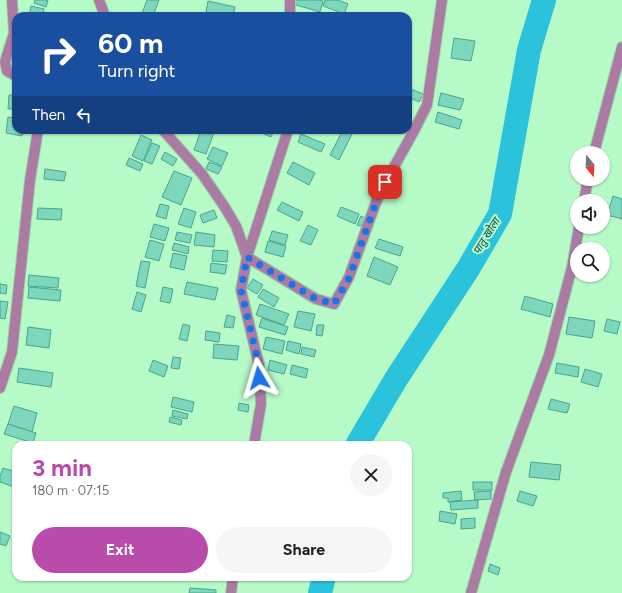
<!DOCTYPE html>
<meta charset="utf-8">
<style>
body{margin:0;font-family:Figtree,"Noto Sans Devanagari",sans-serif;background:#f6f6f6;color:#202124;height:100vh;display:flex;flex-direction:column;font-size:15px;white-space:nowrap}
*{box-sizing:border-box;margin:0}
p{font-size:13px;color:#757577}
.icon{flex:none;width:22px;height:22px;fill:none;stroke:currentColor;stroke-width:2;stroke-linecap:round;stroke-linejoin:round}
.map{position:relative;flex:1;overflow:hidden}
.side{position:absolute;left:12px;top:441px;width:400px;height:140px;display:flex;flex-direction:column;background:#fff;border-radius:12px;box-shadow:0 1px 3px #0004}
.side>*{flex:none}
.top-card{position:absolute;left:12px;top:12px;width:400px;height:122px;border-radius:12px;box-shadow:0 1px 3px #0004;background:#1a4fa0;color:#fff;overflow:hidden}
.needle{width:26px;rotate:162deg}
.controls{position:absolute;left:570px;top:146px;display:grid;gap:8px}
.controls a{display:grid;place-items:center;width:40px;height:40px;border-radius:50%;background:#fff;box-shadow:0 1px 3px #0004;font-size:20px}
.pin{position:absolute;display:grid;place-items:center;width:34px;height:34px;color:#fff;margin:-17px;border-radius:8px;box-shadow:0 2px 6px #0006}
.me{position:absolute;width:44px;margin:-22px;rotate:353deg;stroke-linejoin:round;filter:drop-shadow(0 0 3px #0008)}
.turn{display:flex;align-items:center;gap:14px;height:84px;padding:0 20px;font-size:18px}
.turn .icon{width:52px;height:52px;stroke-width:2.5}
.turn b{display:block;font-size:28px;line-height:34px}
.then{display:flex;align-items:center;height:38px;padding:0 20px;background:#0003;gap:8px;font-size:15px}
.round{display:grid;place-items:center;flex:none;width:42px;height:42px;border-radius:21px;background:#f6f6f6}
.summary{display:flex;align-items:center;justify-content:space-between;height:68px;padding:0 20px}
h1{font-size:24px;font-weight:700;line-height:30px;color:#b94cab}
.cta{display:flex;gap:8px;margin-top:auto;padding:8px 20px}
.cta a{flex:1;height:46px;border-radius:24px;background:#b94cab;color:#fff;font-size:16px;font-weight:700;line-height:46px;text-align:center}
.cta a+a{background:#f6f6f6;color:#202124}
.map>svg:first-child{display:block}
.lines{fill:none;stroke-linecap:round;stroke-linejoin:round}
.river{stroke:#2bc2dc;stroke-width:24}
.building{fill:#7dd7bd;stroke:#49a58c}
.minor-casing{stroke:#99d6a9;stroke-width:12}
.minor{stroke:#ac7ba4;stroke-width:10}
.route{stroke:#1a73e8;stroke-width:7;stroke-dasharray:0 12.6}
.labels{text-anchor:middle;stroke-width:4;stroke-linejoin:round;paint-order:stroke}
.water-label{font-size:11px;font-style:italic;fill:#00414b;stroke:#b6fac8}
</style>
<div class="map">
<svg width="622" height="593" viewBox="0 0 622 593">
<rect width="100%" height="100%" fill="#b6fac8"/>
<g class="lines">
<g class="river">
<polyline points="357,445 396,379 468,269 500,214 529,50 544,0"/>
<polyline points="320,593 324,577"/>
</g>
</g>
<g class="building">
<polygon points="35,0 48,0 46,7 34,3"/>
<polygon points="147,0 159,0 153,16 141,16"/>
<polygon points="295,0 319,0 323,1 320,12 293,4"/>
<polygon points="325,0 338,0 348,4 344,14 323,6"/>
<polygon points="208,1 235,7 233,16 224,16 206,12"/>
<polygon points="31,6 44,9 43,16 29,16"/>
<polygon points="454,38 475,41 471,61 451,58"/>
<polygon points="408,88 423,94 419,102 408,97"/>
<polygon points="441,93 464,99 460,110 438,105"/>
<polygon points="9,95 16,95 16,109 8,109"/>
<polygon points="438,112 462,120 459,129 435,122"/>
<polygon points="8,117 16,118 16,130 23,130 22,136 6,133"/>
<polygon points="408,120 413,122 408,134 399,130 408,130"/>
<polygon points="201,130 215,130 206,154 194,150"/>
<polygon points="255,130 274,130 271,137"/>
<polygon points="343,130 352,134 339,160 330,155"/>
<polygon points="301,134 325,144 321,152 298,142"/>
<polygon points="141,135 152,140 143,161 132,156"/>
<polygon points="152,143 160,146 152,164 144,161"/>
<polygon points="213,147 228,153 222,166 207,159"/>
<polygon points="165,152 177,159 173,166 161,159"/>
<polygon points="129,158 143,164 140,171 126,165"/>
<polygon points="209,162 222,167 218,174 206,169"/>
<polygon points="293,162 315,173 309,185 287,173"/>
<polygon points="45,169 66,172 64,181 44,179"/>
<polygon points="174,171 192,178 181,205 162,197"/>
<polygon points="613,196 622,199 622,219 607,215"/>
<polygon points="282,202 303,212 299,221 277,210"/>
<polygon points="160,204 169,206 166,219 156,216"/>
<polygon points="341,207 359,214 355,224 337,216"/>
<polygon points="38,208 62,209 61,220 37,219"/>
<polygon points="184,208 196,212 191,228 178,224"/>
<polygon points="214,210 217,218 203,223 200,215"/>
<polygon points="361,216 365,218 361,226 357,225"/>
<polygon points="154,224 169,228 165,241 150,237"/>
<polygon points="308,225 318,230 311,245 300,241"/>
<polygon points="272,231 288,235 285,245 269,240"/>
<polygon points="177,232 192,235 190,243 175,240"/>
<polygon points="196,232 215,235 214,247 194,245"/>
<polygon points="379,239 403,247 400,256 375,248"/>
<polygon points="150,240 164,244 159,261 145,257"/>
<polygon points="268,241 286,246 283,257 265,252"/>
<polygon points="174,243 189,247 188,254 172,250"/>
<polygon points="213,250 228,251 227,262 212,261"/>
<polygon points="173,253 187,256 184,270 170,267"/>
<polygon points="374,257 398,267 390,285 367,276"/>
<polygon points="141,261 150,262 145,288 136,286"/>
<polygon points="211,263 227,265 225,274 210,272"/>
<polygon points="29,275 59,278 58,288 28,286"/>
<polygon points="253,279 263,285 257,294 247,288"/>
<polygon points="187,282 218,288 215,300 184,294"/>
<polygon points="0,284 7,285 6,294 0,293"/>
<polygon points="29,287 61,290 60,301 28,298"/>
<polygon points="163,287 173,289 170,303 160,301"/>
<polygon points="263,289 279,298 274,307 258,297"/>
<polygon points="137,292 146,295 141,312 132,309"/>
<polygon points="525,296 553,304 550,317 521,309"/>
<polygon points="0,301 8,302 5,319 0,318"/>
<polygon points="260,304 289,314 284,325 256,315"/>
<polygon points="298,311 315,314 311,331 294,327"/>
<polygon points="227,315 235,317 233,328 224,327"/>
<polygon points="569,317 595,321 592,338 566,334"/>
<polygon points="262,318 288,327 285,335 259,327"/>
<polygon points="607,319 620,322 617,334 604,331"/>
<polygon points="183,324 190,326 187,341 179,339"/>
<polygon points="317,325 324,325 322,336 316,335"/>
<polygon points="28,327 51,330 49,348 26,345"/>
<polygon points="206,331 220,333 219,342 205,340"/>
<polygon points="266,337 285,341 282,354 263,349"/>
<polygon points="288,341 301,344 299,354 286,350"/>
<polygon points="214,344 239,346 237,360 213,358"/>
<polygon points="302,347 316,350 314,357 301,354"/>
<polygon points="173,357 181,358 179,369 171,368"/>
<polygon points="153,360 168,366 164,377 149,371"/>
<polygon points="270,360 287,365 284,374 268,370"/>
<polygon points="557,363 579,367 578,377 555,373"/>
<polygon points="292,365 308,369 306,378 290,374"/>
<polygon points="19,368 53,373 51,387 17,382"/>
<polygon points="585,369 602,374 598,387 581,382"/>
<polygon points="173,397 194,402 192,412 171,407"/>
<polygon points="551,399 570,404 567,413 548,409"/>
<polygon points="239,403 249,405 248,412 238,410"/>
<polygon points="14,406 37,413 32,432 8,424"/>
<polygon points="173,410 188,414 187,419 172,416"/>
<polygon points="170,417 182,420 181,425 169,422"/>
<polygon points="8,424 36,433 33,443 4,434"/>
<polygon points="531,462 561,465 559,480 529,477"/>
<polygon points="3,468 16,472 16,481 14,487 0,482 0,476"/>
<rect x="473" y="482" width="19" height="8"/>
<polygon points="461,491 462,500 448,502 448,498 443,498 443,493"/>
<polygon points="491,491 491,499 475,500 474,492"/>
<polygon points="520,491 537,496 533,506 517,501"/>
<polygon points="478,500 478,508 451,510 450,502"/>
<polygon points="440,511 457,514 455,524 439,521"/>
<polygon points="475,518 475,528 461,529 461,519"/>
<polygon points="0,532 10,536 6,546 0,544"/>
<polygon points="490,564 500,568 498,575 488,571"/>
<polygon points="190,588 216,590 216,593 189,593"/>
</g>
<g class="lines">
<defs>
<g id="minor">
<polyline points="12,0 14,33 5,62 7,71 16,76"/>
<polyline points="99,0 105,16"/>
<polyline points="290,16 290,0"/>
<polyline points="163,130 202,174 224,206 236,226 247,257 241,290 259,365 261,404 254,445"/>
<polyline points="288,130 247,257 316,299 334,304 349,277 379,194 415,129 427,105 442,0"/>
<polyline points="594,153 622,47"/>
<polyline points="584,201 588,179"/>
<polyline points="0,388 12,352 30,180 38,130"/>
<polyline points="231,593 233,577"/>
<polyline points="471,593 506,472 549,355 572,267 579,227"/>
</g>
</defs>
<use href="#minor" class="minor-casing"/>
<use href="#minor" class="minor"/>
</g>
<g class="lines">
<polyline class="route" points="259,378 259,365 241,290 247,257 316,299 334,304 349,278 379,194 385,182"/>
</g>
<g class="labels">
<g class="water-label">
<text transform="translate(486 236) rotate(-58)" y="4">पातु खोला</text>
</g>
</g>
</svg>
<div class="controls">
<a><svg class="needle" viewBox="-14 -14 28 28"><path d="M0-13l5 13h-10z" fill="#e53935"/><path d="M0 13l5-13h-10z" fill="#757577"/></svg></a>
<a><svg class="icon" aria-label="sound" viewBox="0 0 24 24"><path d="M4 9h4l5-4v14l-5-4H4zM17 9q2 3 0 6"/></svg></a>
<a><svg class="icon" aria-label="search" viewBox="0 0 24 24"><circle cx="10" cy="10" r="6"/><path d="M15 15l6 6"/></svg></a>
</div>
<div class="pin" style="left:385px;top:182px;background:#d93025"><svg class="icon" aria-label="arrive" viewBox="0 0 24 24"><path d="M6 21V4h12l-3 4 3 4H6"/></svg></div>
<svg class="me" style="left:259px;top:378px" viewBox="-20 -20 40 40"><path d="M0-17L14 15 0 8-14 15z" fill="#1a73e8" stroke="#fff" stroke-width="4"/></svg>
<div class="top-card">
<div class="turn"><svg class="icon" aria-label="right" viewBox="0 0 24 24"><path d="M7 20v-9h11M14 6l5 5-5 5"/></svg><div><b>60 m</b>Turn right</div></div>
<div class="then">Then<svg class="icon" aria-label="left" viewBox="0 0 24 24"><path d="M17 20v-9H6M10 6l-5 5 5 5"/></svg></div>
</div>
<section class="side">
<div class="summary"><div><h1>3 min</h1><p>180 m · 07:15</p></div><a class="round"><svg class="icon" aria-label="close" viewBox="0 0 24 24"><path d="M6 6l12 12M18 6L6 18"/></svg></a></div>
<div class="cta"><a>Exit</a><a>Share</a></div>
</section>
</div>
